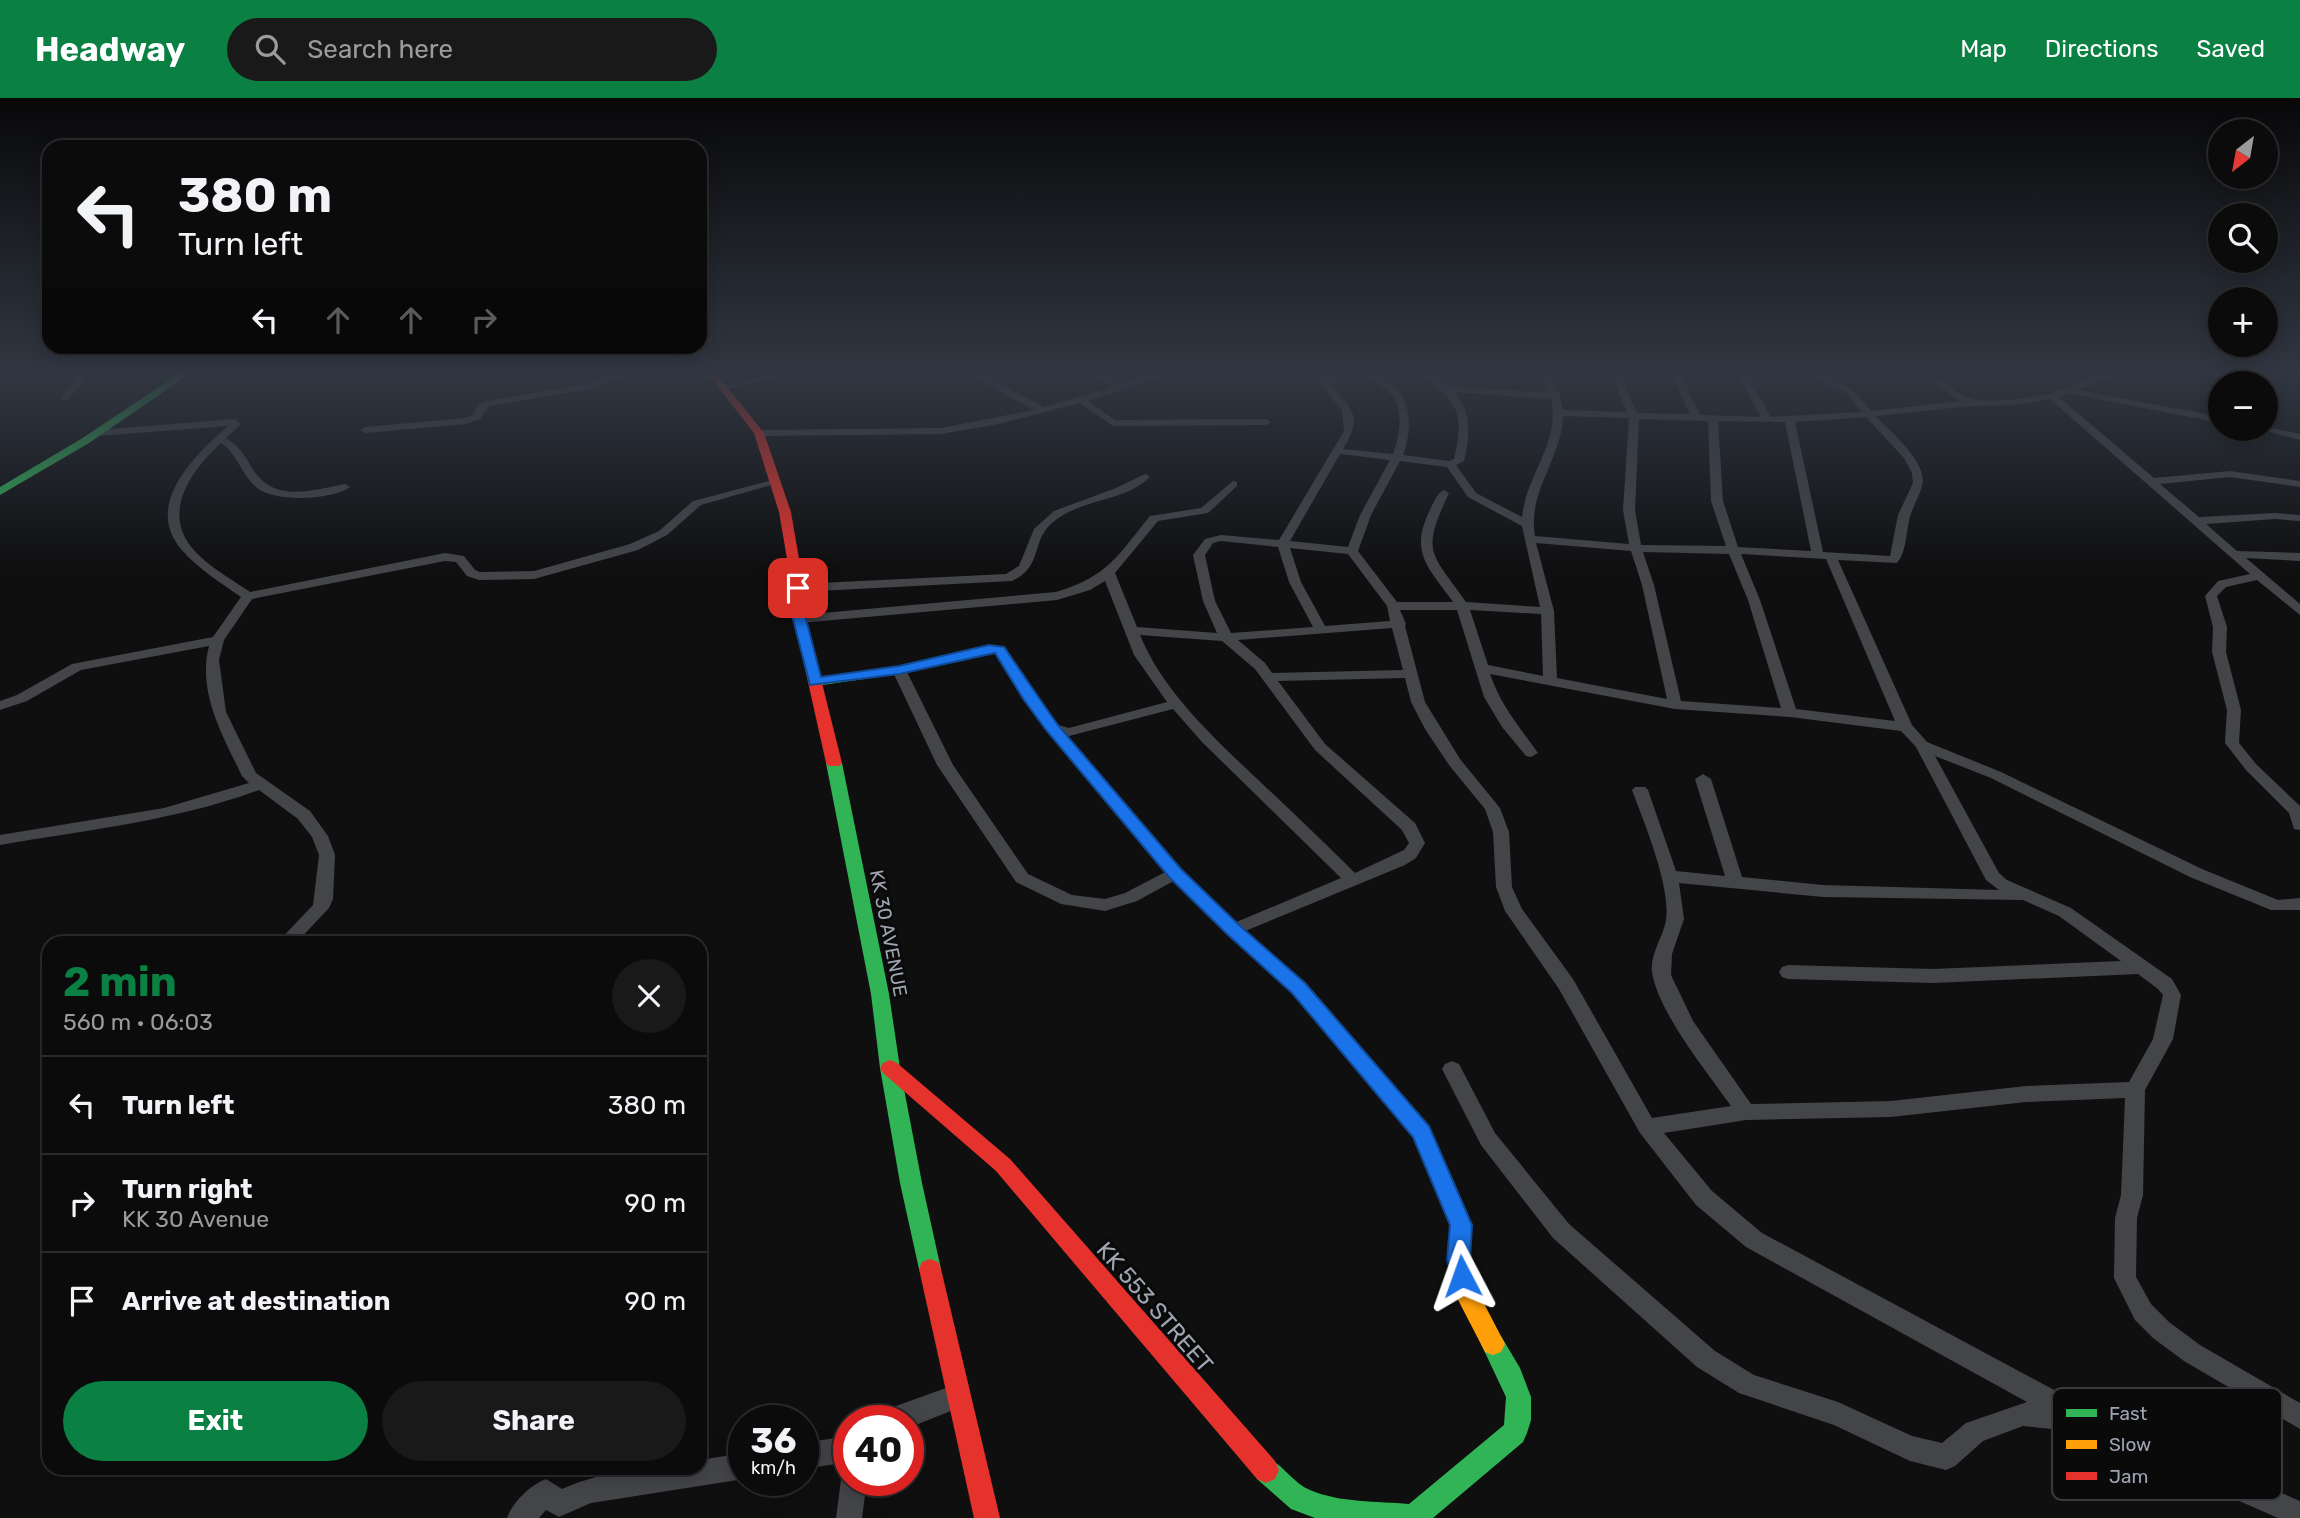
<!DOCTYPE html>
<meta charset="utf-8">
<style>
body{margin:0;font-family:Rubik,sans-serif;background:#19191a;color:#f1f3f6;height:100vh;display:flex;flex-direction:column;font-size:26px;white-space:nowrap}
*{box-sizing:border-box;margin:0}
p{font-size:23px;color:#9a9b9d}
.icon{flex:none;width:38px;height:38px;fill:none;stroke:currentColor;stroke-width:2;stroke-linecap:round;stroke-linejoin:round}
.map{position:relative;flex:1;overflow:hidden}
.sheet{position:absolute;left:42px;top:838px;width:665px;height:539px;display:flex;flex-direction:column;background:#0b0b0c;border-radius:21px;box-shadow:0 4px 18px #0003,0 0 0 2px #2b2b2d}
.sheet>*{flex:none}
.hud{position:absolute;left:42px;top:42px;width:665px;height:214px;border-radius:21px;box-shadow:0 4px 18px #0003,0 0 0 2px #2b2b2d;background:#0b0b0c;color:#f1f3f6;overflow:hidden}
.needle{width:46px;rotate:211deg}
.controls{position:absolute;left:2208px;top:21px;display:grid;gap:14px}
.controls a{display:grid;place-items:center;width:70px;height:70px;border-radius:50%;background:#0b0b0c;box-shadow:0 4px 18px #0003,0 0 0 2px #2b2b2d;font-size:35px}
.speed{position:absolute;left:728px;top:1307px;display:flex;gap:14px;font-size:35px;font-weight:700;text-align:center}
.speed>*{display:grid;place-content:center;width:91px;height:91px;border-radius:50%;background:#0b0b0c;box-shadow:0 4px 18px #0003,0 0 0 2px #2b2b2d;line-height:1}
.speed small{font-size:18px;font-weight:400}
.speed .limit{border:10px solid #d22;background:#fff;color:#111}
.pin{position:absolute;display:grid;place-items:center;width:60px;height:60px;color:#fff;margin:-30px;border-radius:14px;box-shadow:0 4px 10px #0006}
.me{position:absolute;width:77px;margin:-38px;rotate:356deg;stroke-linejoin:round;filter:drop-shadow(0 0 5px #0008)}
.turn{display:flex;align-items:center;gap:24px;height:147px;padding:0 21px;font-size:32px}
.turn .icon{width:91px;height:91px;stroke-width:2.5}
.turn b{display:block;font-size:49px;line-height:60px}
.lanes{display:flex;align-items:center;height:66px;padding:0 21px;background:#0003;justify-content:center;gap:35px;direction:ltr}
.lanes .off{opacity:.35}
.round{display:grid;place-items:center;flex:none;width:74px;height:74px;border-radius:37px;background:#19191a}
.overview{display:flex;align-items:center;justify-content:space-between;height:119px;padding:0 21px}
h1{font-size:42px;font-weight:700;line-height:52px;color:#0b8043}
.cta{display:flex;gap:14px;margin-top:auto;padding:14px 21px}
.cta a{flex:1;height:80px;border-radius:42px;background:#0b8043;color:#fff;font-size:28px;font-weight:700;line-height:80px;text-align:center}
.cta a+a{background:#19191a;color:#f1f3f6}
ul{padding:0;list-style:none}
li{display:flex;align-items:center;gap:21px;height:98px;padding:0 21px;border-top:2px solid #2b2b2d}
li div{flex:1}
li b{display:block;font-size:26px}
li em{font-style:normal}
header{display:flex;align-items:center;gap:42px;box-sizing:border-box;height:98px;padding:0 35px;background:#0b8043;color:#fff}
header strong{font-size:33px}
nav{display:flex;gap:38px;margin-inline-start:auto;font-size:24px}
.search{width:490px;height:63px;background:#19191a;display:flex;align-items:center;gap:18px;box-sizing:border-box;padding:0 24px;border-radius:38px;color:#9a9b9d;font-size:26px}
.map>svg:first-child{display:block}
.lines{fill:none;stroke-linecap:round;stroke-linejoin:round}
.street{fill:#444549;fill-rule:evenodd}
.fast{fill:#30b455;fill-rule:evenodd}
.slow{fill:#ff9f0a;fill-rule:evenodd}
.jam{fill:#e5322d;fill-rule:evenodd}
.route{fill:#1a73e8;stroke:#114b97;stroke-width:2}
.labels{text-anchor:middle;stroke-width:6;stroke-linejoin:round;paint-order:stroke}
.street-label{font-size:19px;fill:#9fa6b2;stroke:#0a0a0b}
.near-street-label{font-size:23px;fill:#9fa6b2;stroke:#0a0a0b}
.key{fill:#0a0a0b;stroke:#37393d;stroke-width:2}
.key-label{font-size:19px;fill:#9fa6b2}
</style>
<header>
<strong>Headway</strong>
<div class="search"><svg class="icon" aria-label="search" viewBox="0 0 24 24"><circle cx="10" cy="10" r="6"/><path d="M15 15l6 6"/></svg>Search here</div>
<nav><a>Map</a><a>Directions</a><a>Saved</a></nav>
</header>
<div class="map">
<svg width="2300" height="1420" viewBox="0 0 2300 1420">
<rect width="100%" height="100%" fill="#0f0f10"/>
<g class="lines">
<g class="street">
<polygon points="81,275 90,275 68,302 62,302 62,298"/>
<polygon points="619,275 634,275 590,291 489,308 480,321 466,326 365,335 360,332 365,329 465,320 473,317 478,307 483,304 588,285"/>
<polygon points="773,275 792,275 725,292 720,289"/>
<polygon points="967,275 979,275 1044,309 1113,289 1090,275 1102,275 1122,286 1156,275 1171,275 1088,303 1115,322 1266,321 1271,324 1266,327 1113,328 1080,305 999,326 941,336 759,338 754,335 759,332 941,330 1034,312"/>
<path d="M1331,275H1343L1330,286C1353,311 1363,318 1343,351L1393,356C1400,338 1405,308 1389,294C1380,286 1369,282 1361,275C1407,275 1417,321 1403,357L1449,363L1454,361C1466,311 1456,305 1420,275H1431L1449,288L1549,295L1539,275H1548L1559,295L1563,312L1627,314L1611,275H1620L1637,315L1690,316L1671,275H1680L1700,317L1761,319L1737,275H1746L1771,319L1861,314L1846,294L1825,286L1812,275C1822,275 1825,279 1834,283C1856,294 1855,293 1871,313L1961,303L1919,275C1943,275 1956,300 1976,302C2000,304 2029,301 2052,295C2075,288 2095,275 2119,275L2078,292L2221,319V325L2068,295L2059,299L2154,380L2230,373L2300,383V389L2230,379L2160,386L2199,419L2275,415L2300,417V423L2275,421L2206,426L2237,453L2300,455V463L2246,460L2300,506V517L2257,482L2226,489L2217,498L2227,529L2226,554L2241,612L2239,645L2256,666L2300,708V732L2294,731L2289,715L2246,672L2225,645L2227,612L2212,554L2213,529L2205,498L2218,483L2250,476L2050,301L2013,307L1971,308L1875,318C1890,333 1929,365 1922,388C1919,400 1911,411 1909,423C1906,436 1906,455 1897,465L1838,462L1912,627L1927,644L2001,674L2202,771L2278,802L2300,800V812H2271L2190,779L1991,680L1935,658L1999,775L2007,782L2071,810L2172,881L2181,897L2173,941L2145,992L2143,1097L2137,1120L2136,1179L2151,1206L2169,1224L2200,1247L2300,1305V1331L2184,1263L2153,1240L2135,1222L2114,1180L2115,1120L2121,1097L2125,1000L2026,1004L1891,1019L1746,1022L1664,1035L1712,1093L1762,1135L2097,1315L2300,1403V1420H2278L2082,1334L2023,1328L1983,1343L1955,1368L1946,1372L1910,1363L1834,1327L1739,1295L1697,1269L1553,1140L1481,1047L1442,971L1445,966L1452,963L1459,966L1495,1035L1569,1126L1715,1253L1754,1277L1838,1304L1912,1338L1942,1345L1966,1325L2027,1304L1746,1149L1696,1107L1640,1035L1559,891L1505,813L1496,789L1493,734L1485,711L1449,667L1425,631L1411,604L1405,580L1278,583L1325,646L1415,725L1425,745L1416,760L1405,767L1233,838L1227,836L1224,832L1227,828L1341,780L1202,644L1173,611L1069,638L1046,632L1044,629L1046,626L1051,625L1069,630L1167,604L1134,557L1105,483L1090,492L1057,502L800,525L794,521L800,517L1056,494C1109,478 1117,458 1150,418L1201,410L1233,383L1237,384V388L1208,415L1158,423L1115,475L1137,529L1217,535L1203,503L1193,457L1205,441L1221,437L1279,442L1344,333L1342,312L1320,286L1325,279ZM1455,294L1551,301C1561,344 1526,377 1522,419L1476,395L1456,367L1464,363C1470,338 1472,315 1455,294ZM1563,318L1629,320L1623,412L1629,446L1535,438C1527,394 1562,360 1563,318ZM1866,319L1904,360L1912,375L1913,385L1898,417L1890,458L1823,454L1795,324ZM1639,321L1708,323L1711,403L1726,448L1641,447L1635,412ZM1718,323L1785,324L1811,453L1738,449L1723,403ZM1340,356L1390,362L1360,417L1348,449L1290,443ZM1400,363L1447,369L1468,399L1522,428L1540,509L1466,504C1430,453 1421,455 1449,395L1444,392C1436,396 1433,406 1429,414C1409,456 1430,471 1453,504H1397L1358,453L1371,417ZM1221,443L1278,449L1289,484L1313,529L1231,535L1215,503L1205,457L1213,445ZM1536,445L1631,453L1642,487L1667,601L1557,580L1554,513ZM1290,450L1348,456L1387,508L1390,523L1325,528L1301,484ZM1643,454L1729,456L1748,502L1781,610L1681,603L1654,487ZM1741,456L1826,461L1895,623L1796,611L1760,502ZM1400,512H1457L1484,599L1502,629L1526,658L1531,659L1538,655C1519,628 1501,608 1490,576L1675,611L1790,619L1901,633L1916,649L1986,782L1999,792L1823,787L1742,779L1711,681L1703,676L1695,681L1725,778L1676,773L1648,692L1645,689H1635L1632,692C1644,724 1671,789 1666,822C1663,840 1650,855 1652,874C1658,914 1707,974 1731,1008L1652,1020L1573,881L1522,811L1512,789L1509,734L1500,710L1460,661L1425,604L1405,528L1406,526ZM1470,512L1541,516L1543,578L1488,567ZM1392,530L1403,572L1272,575L1265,565L1238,542ZM1140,537L1222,543L1255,571L1315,652L1402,732L1409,745L1404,752L1355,775C1322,742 1288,710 1254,678C1211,637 1163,593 1140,537ZM1679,785L1823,799L2023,802L2059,818L2121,863L1933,871L1788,867L1782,869L1779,874L1782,879L1788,881L1933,885L2138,876L2158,891L2163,897L2153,941L2129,984L2026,988L1891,1003L1751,1006L1693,923L1671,877L1672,856L1684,821Z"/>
<path d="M235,321L241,326L226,340C240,348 246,360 254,373C276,405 313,392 345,386L350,389C332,402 274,405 256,389C242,377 238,358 223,346L221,345C195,369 165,407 187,443C200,464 230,480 250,494L445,455L464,458L475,472L480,474L534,473L630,446L659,433L693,403L776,381L781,384L701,407L667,437L638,452L534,481L479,482L467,478L456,464L445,463L252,501L224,542L219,562L226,614L256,675L310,713L328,738L335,757L333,801L329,810L296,845H277L313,807L319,757L312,739L298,721L259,692C176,723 87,732 0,747V737L164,710L249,685L242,678C223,638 197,594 209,548L81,572L27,603L0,612V603L17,597L72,566L213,539L241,499C221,485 197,470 181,451C143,406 196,356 228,328L97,338L92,335L97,332Z"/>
<polygon points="2266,329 2300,336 2300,342 2258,331 2266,331"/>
<path d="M1145,376L1150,379C1123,405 1079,400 1051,426C1031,444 1043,469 1012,483L798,494L792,490L798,486L1006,476L1019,468L1034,431L1054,413L1116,390Z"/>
<polygon points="899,568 906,572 953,667 1028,776 1072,797 1105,801 1125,795 1175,769 1181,771 1183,775 1181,779 1137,803 1105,813 1061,806 1016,784 937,667 892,572"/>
<polygon points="957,1286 966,1289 969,1298 966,1307 908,1330 908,1323 884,1323 888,1314 896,1308"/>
<polygon points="849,1338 849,1364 803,1371 803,1345"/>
<path d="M744,1355V1381L591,1405L559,1419L546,1412L539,1420H507C513,1404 530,1387 546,1381L562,1391C606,1371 652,1370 700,1370V1362Z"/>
<polygon points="849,1371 849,1382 867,1382 862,1420 836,1420 841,1382 845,1373"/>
</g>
<g class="fast">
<polygon points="180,275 191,275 89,345 0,397 0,389 81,341"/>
<polygon points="989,547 1005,549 1056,626 1124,705 1126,708 1124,711 1112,711 1046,632 996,556 989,555 899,576 815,588 808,584 815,580 899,568"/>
<polygon points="834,660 842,665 889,896 900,970 922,1085 941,1171 938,1178 930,1181 922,1178 919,1171 900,1085 880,970 871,896 826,665"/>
<path d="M1493,1235L1501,1238L1520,1270L1531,1299V1322L1527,1335L1523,1344L1433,1420H1315L1291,1411L1257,1381L1253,1372L1257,1363L1266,1359C1283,1366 1293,1385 1310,1392C1340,1405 1377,1403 1409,1406L1504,1327L1506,1299L1481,1246L1485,1238Z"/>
</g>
<polygon class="slow" points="1334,924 1341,926 1429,1028 1472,1127 1469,1162 1477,1192 1505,1246 1501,1254 1493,1257 1485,1254 1454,1194 1447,1162 1450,1127 1414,1039 1327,936 1324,931 1327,926"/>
<g class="jam">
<polygon points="707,275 716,275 764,335 791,414 804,490 806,521 842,665 839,668 829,668 826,665 794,521 792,490 779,414 754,335"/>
<polygon points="1118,703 1124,705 1181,771 1239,828 1306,885 1341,926 1344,931 1341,936 1334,938 1327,936 1292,895 1227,836 1169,779 1112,711 1110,708 1112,705"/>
<polygon points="890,962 897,965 1010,1061 1275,1363 1279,1372 1275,1381 1266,1385 1257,1381 996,1073 883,975 880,970 883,965"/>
<polygon points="930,1161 938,1164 941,1171 1000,1420 974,1420 919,1171 922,1164"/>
</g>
</g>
<linearGradient id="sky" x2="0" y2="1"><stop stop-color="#080809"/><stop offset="0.58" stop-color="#313742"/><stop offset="1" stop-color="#313742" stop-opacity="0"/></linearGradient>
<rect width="2300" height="474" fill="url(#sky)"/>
<polygon class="route" points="798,486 804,490 806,521 821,579 899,568 989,547 1004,549 1057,626 1181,771 1239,827 1305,885 1429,1028 1472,1127 1470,1162 1474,1178 1470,1186 1462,1189 1454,1186 1447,1162 1450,1127 1413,1039 1292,895 1227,836 1169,779 1046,632 1024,602 995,555 899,576 810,587 793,521 792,490"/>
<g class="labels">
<g class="street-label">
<text transform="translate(889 835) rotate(79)" y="7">KK 30 AVENUE</text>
</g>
<g class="near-street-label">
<text transform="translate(1155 1209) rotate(49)" y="8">KK 553 STREET</text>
</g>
</g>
<rect x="2052" y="1290" width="230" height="112" rx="10" class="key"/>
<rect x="2066" y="1311" width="31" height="8" fill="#30b455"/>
<rect x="2066" y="1342" width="31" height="9" fill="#ff9f0a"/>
<rect x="2066" y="1374" width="31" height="8" fill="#e5322d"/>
<g class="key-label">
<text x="2109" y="1322">Fast</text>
<text x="2109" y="1353">Slow</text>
<text x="2109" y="1385">Jam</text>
</g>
</svg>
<div class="controls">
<a><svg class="needle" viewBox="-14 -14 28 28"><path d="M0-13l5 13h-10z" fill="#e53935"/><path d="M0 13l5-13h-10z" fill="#9a9b9d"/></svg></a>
<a><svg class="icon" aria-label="search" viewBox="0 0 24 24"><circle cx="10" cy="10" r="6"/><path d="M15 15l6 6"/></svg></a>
<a>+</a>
<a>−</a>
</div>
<div class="speed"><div>36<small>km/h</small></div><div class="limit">40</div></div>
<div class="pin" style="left:798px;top:490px;background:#d93025"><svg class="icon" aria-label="arrive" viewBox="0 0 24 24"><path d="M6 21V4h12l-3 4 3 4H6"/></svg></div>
<svg class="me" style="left:1462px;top:1178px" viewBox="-20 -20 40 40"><path d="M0-17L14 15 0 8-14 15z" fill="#1a73e8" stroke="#fff" stroke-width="4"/></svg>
<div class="hud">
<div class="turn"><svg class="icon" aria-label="left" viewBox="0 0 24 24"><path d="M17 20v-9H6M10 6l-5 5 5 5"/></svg><div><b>380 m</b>Turn left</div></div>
<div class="lanes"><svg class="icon" aria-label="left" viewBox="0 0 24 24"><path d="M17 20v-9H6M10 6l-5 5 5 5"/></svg><svg class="icon off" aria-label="ahead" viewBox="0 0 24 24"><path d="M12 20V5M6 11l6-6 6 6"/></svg><svg class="icon off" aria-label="ahead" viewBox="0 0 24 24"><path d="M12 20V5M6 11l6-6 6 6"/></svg><svg class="icon off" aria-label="right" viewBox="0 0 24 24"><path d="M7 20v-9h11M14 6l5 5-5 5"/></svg></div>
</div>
<section class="sheet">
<div class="overview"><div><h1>2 min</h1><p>560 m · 06:03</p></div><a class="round"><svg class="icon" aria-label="close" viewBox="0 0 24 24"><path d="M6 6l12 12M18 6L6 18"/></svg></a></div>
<ul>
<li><svg class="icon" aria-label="left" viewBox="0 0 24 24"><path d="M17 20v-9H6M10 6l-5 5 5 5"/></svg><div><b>Turn left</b></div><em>380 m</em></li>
<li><svg class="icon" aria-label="right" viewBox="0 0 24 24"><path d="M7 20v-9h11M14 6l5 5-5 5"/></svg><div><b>Turn right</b><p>KK 30 Avenue</p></div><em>90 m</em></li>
<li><svg class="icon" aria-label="arrive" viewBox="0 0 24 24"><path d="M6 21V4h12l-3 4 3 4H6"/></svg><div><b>Arrive at destination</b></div><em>90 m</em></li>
</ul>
<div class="cta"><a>Exit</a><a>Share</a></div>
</section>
</div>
